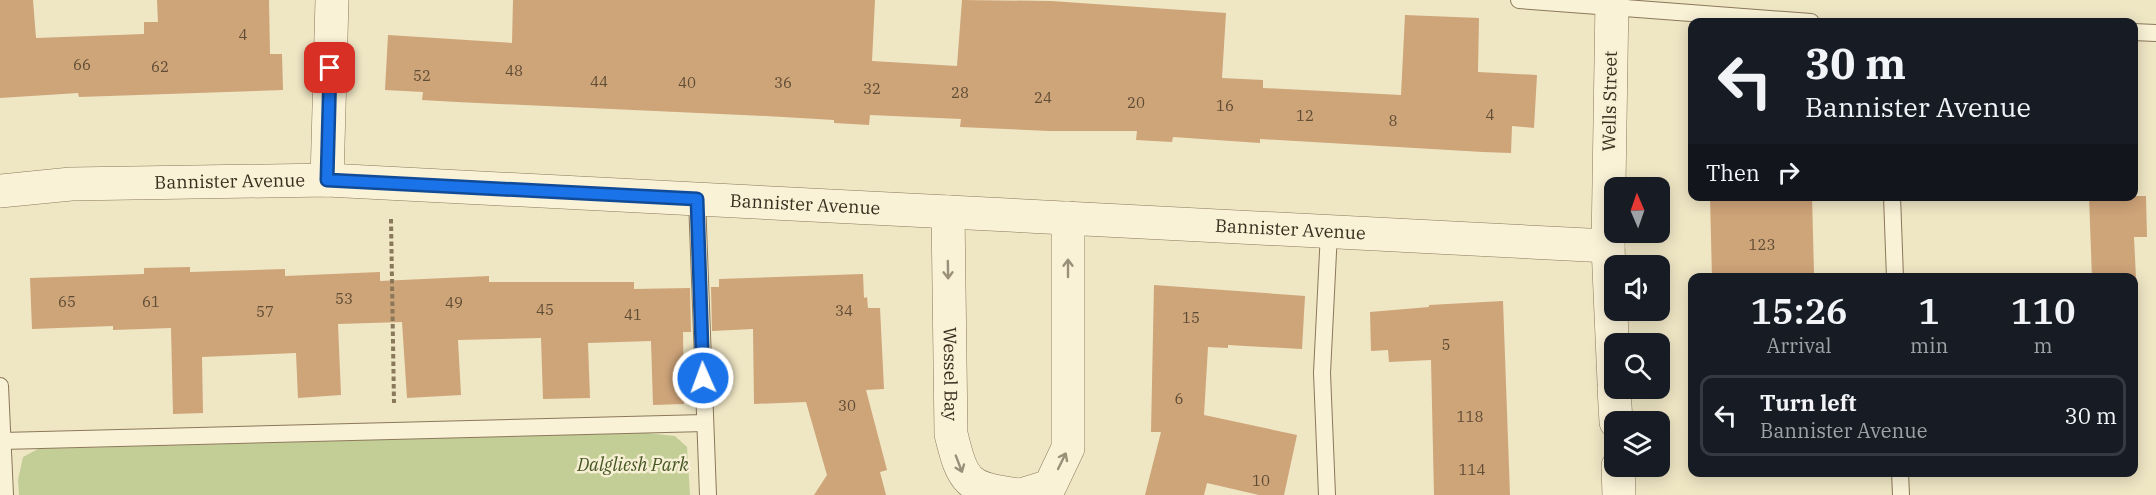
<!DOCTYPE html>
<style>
body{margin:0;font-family:"IBM Plex Serif",serif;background:#242831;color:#f1f3f6;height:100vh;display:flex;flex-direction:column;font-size:22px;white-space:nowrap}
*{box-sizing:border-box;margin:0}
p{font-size:20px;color:#9ea1a6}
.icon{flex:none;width:33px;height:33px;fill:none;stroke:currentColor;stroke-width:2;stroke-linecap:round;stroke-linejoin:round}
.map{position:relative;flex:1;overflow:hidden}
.side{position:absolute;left:1688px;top:273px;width:450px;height:204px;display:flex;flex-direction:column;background:#171b24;border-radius:12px;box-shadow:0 3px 15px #0003}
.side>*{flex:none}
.hud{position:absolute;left:1688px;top:18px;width:450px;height:183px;border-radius:12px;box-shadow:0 3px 15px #0003;background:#171b24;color:#f1f3f6;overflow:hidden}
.needle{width:39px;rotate:358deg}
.controls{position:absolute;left:1604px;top:177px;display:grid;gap:12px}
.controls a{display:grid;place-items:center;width:66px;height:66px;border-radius:12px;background:#171b24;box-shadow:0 3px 15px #0003;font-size:30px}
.pin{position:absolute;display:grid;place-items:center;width:51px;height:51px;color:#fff;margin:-26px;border-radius:12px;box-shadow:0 3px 9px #0006}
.me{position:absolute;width:66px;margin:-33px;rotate:358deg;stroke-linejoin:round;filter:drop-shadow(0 0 4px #0008)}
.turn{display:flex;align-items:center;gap:21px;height:126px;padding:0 18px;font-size:27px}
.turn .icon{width:78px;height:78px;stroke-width:2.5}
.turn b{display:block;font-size:42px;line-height:51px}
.then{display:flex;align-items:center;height:57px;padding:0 18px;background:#0003;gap:12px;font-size:22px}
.eta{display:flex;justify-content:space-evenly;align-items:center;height:102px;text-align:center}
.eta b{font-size:36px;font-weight:600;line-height:42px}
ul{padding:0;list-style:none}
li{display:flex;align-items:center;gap:18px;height:81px;margin:0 12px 9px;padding:0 6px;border:3px solid #363941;border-radius:12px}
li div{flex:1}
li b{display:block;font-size:22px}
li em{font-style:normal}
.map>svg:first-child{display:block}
.green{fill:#c3ce97}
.building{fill:#cea479}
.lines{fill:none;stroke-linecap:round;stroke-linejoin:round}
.lane-casing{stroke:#8a785a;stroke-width:18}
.street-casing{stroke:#8a785a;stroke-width:34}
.path{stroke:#8a785a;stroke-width:4;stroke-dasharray:4.5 3;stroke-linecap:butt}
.lane{stroke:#faf2d7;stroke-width:16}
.street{stroke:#faf2d7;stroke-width:33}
.oneway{stroke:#9a907a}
.route-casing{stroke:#114b97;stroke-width:15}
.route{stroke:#1a73e8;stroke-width:10}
.labels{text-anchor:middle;stroke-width:5;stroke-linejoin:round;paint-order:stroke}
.number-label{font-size:15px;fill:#5f4c35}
.street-label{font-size:18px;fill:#3a2e1e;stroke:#f6efd4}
.park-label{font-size:18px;font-style:italic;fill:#465724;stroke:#f6efd4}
</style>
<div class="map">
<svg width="2156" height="495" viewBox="0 0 2156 495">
<rect width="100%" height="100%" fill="#efe6c4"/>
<polygon class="green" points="647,433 675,436 687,447 690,495 19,495 18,480 23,457 38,449"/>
<g class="building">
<polygon points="0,0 33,0 36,38 144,34 144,22 158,22 157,0 269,0 270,54 282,54 283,90 79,97 78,93 0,98"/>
<polygon points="513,0 875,0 872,61 957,66 962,0 1051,1 1226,13 1222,78 1263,80 1263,88 1401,95 1405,15 1479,18 1478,72 1537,75 1534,128 1512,126 1511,153 1483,152 1260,139 1260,143 1173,137 1172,142 1136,140 1137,131 1049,131 960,127 961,119 870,115 869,125 834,123 834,120 766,116 457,102 422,100 423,92 385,90 388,35 512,43"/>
<polygon points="1710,196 1812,196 1814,273 1762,274 1762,278 1712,278"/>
<polygon points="2089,196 2146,196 2147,237 2134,237 2136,278 2092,278"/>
<polygon points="190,267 190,272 285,269 285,276 380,272 380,281 489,276 489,282 634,282 634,289 690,288 691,332 683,332 684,404 653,405 651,341 588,343 590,398 543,399 541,338 458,340 461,395 407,398 402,322 338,324 341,395 298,398 296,353 202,357 203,413 173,414 171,328 113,330 113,326 32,329 30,278 144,274 144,268"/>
<polygon points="863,274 864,298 867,297 868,308 880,308 884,389 866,390 887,470 880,472 886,495 814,495 827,475 806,402 754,404 753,329 712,331 711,287 719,287 719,279"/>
<polygon points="1154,285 1305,296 1302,349 1228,345 1228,348 1208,347 1204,415 1297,435 1284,495 1259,495 1207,483 1204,495 1145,495 1161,432 1151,432"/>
<polygon points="1503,301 1510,495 1434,495 1431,360 1389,362 1388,350 1371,351 1370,312 1429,307 1429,305"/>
</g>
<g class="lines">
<defs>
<g id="lane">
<polyline points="1519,0 1811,22"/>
<polyline points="2133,32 2156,33"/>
<polyline points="1892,196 1895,278"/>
<polyline points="697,199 708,495"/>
<polyline points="0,386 5,495"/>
<polyline points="2,441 705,423"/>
<polyline points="1900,472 1901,495"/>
<polyline points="1327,495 1322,373 1329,232"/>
</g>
<g id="street">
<polyline points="1612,0 1608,246 1614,382"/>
<polyline points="327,180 332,0"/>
<path id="s1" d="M0,191L71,184L327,180L1608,246"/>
<path id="s2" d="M948,212L951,434C963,483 967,488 1018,495"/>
<polyline points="1614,388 1616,422"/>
<polyline points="1618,466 1619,495"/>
<polyline points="1021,495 1050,486 1068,448 1068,218"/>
</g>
</defs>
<use href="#lane" class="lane-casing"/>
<use href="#street" class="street-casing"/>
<polyline class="path" points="391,219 394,403"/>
<use href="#lane" class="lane"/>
<use href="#street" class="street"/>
</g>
<defs><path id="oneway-shaft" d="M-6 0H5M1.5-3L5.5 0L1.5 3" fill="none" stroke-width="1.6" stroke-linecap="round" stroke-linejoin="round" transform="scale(1.5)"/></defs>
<g class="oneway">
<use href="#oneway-shaft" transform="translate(1068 268) rotate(-90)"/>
<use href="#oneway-shaft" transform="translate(948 270) rotate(89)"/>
<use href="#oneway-shaft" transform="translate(1062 461) rotate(-64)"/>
<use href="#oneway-shaft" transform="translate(959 464) rotate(69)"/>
</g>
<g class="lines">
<defs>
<polyline id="route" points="330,68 327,180 697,199 703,378"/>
</defs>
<use href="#route" class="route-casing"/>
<use href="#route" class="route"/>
</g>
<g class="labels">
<g class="number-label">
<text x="243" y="40">4</text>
<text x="82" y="70">66</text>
<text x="160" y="72">62</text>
<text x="514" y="76">48</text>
<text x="422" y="81">52</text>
<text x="599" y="87">44</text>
<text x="687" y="88">40</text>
<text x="783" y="88">36</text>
<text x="872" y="94">32</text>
<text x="960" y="98">28</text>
<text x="1043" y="103">24</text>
<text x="1136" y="108">20</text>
<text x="1225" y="111">16</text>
<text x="1490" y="120">4</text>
<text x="1305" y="121">12</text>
<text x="1393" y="126">8</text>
<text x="1762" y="250">123</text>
<text x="344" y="304">53</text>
<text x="67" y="307">65</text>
<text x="151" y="307">61</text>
<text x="454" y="308">49</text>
<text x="545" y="315">45</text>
<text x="844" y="316">34</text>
<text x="265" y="317">57</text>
<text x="633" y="320">41</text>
<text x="1191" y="323">15</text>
<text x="1446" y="350">5</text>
<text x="1179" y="404">6</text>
<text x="847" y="411">30</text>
<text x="1470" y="422">118</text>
<text x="1472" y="475">114</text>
<text x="1261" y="486">10</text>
</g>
<g class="street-label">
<text transform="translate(1610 101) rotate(-89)" y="6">Wells Street</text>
<text dy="6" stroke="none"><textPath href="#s1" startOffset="230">Bannister Avenue</textPath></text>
<text dy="6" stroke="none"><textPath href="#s1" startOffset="806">Bannister Avenue</textPath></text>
<text dy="6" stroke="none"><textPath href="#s1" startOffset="1292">Bannister Avenue</textPath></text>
<text dy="6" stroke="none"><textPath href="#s2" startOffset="162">Wessel Bay</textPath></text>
</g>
<g class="park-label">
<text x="633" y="471">Dalgliesh Park</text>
</g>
</g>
</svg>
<div class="controls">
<a><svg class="needle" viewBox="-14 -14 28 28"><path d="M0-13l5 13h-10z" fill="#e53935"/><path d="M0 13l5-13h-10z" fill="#9ea1a6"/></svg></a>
<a><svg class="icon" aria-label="sound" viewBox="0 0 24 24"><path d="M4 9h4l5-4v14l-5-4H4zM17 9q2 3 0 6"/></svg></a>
<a><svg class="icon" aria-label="search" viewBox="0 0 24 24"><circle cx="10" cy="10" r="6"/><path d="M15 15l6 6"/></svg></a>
<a><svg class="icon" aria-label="layers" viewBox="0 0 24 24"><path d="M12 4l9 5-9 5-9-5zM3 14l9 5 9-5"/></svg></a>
</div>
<div class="pin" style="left:330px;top:68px;background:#d93025"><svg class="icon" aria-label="arrive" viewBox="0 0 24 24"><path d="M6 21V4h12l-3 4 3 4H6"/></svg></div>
<svg class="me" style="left:703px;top:378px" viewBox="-20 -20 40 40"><circle r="17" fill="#1a73e8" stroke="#fff" stroke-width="3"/><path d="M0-11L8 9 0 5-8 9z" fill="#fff"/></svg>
<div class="hud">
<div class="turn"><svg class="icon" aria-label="left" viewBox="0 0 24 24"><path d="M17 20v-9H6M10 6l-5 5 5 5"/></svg><div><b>30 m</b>Bannister Avenue</div></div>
<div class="then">Then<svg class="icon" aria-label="right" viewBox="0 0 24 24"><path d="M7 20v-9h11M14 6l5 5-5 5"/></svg></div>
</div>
<section class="side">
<div class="eta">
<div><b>15:26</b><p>Arrival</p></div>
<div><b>1</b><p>min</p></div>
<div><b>110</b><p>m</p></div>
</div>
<ul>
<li><svg class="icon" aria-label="left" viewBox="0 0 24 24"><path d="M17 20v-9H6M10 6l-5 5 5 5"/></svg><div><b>Turn left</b><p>Bannister Avenue</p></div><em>30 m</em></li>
</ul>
</section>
</div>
